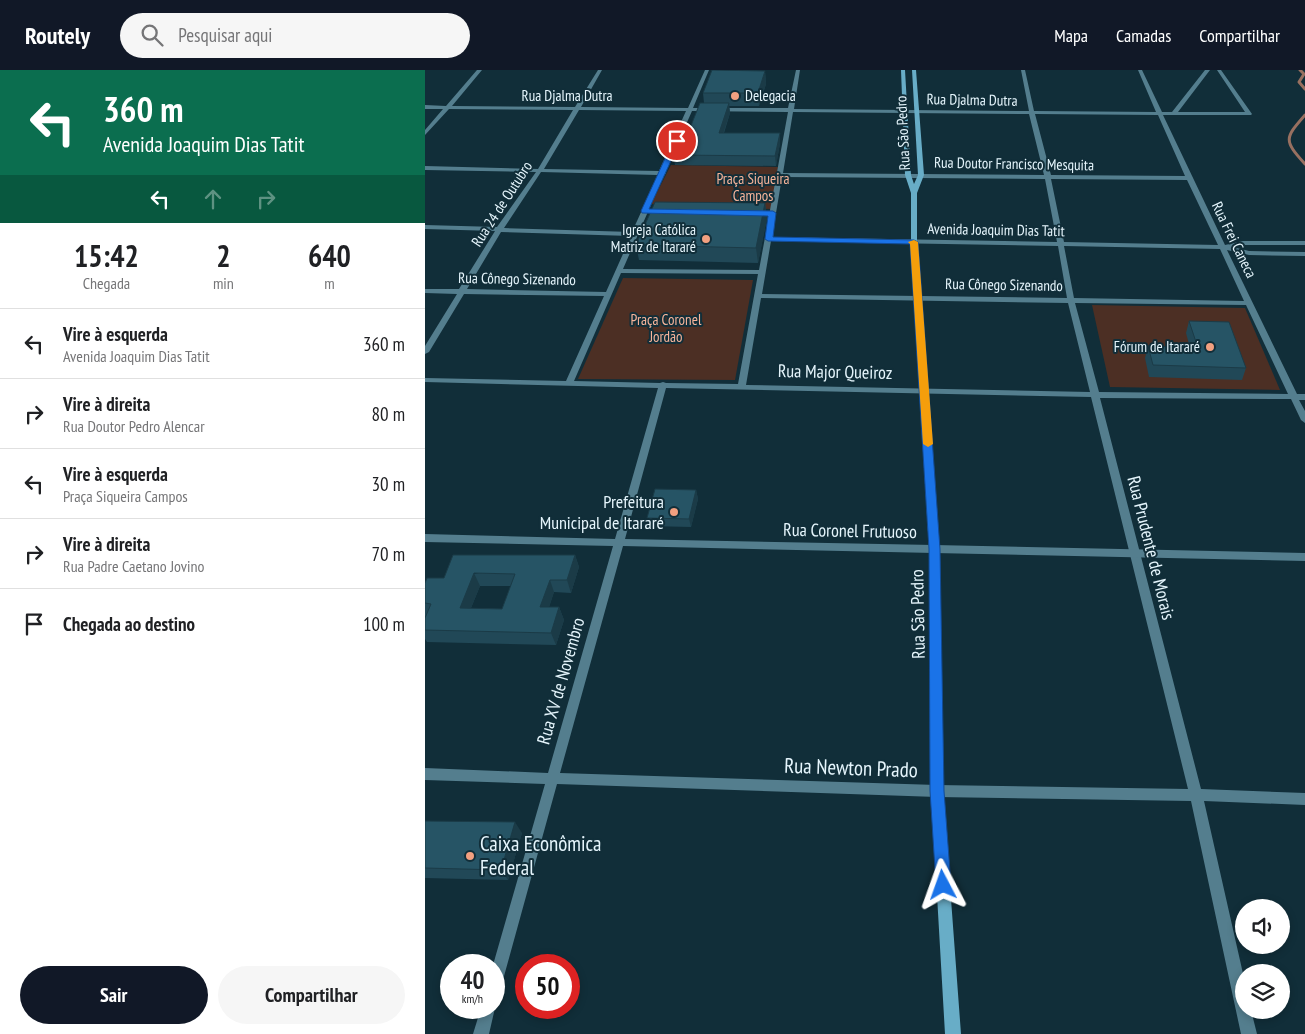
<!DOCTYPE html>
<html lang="pt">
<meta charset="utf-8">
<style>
body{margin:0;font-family:"PT Sans Narrow",sans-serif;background:#f6f6f6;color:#202124;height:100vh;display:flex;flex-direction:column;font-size:19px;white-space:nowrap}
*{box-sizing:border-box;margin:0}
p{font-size:16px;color:#757577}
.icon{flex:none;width:28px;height:28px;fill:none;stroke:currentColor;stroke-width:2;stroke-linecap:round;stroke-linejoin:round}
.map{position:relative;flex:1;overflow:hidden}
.sheet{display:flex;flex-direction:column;background:#fff;width:425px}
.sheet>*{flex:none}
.guide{background:#0b6e4f;color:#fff;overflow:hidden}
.fabs{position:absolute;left:810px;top:829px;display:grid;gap:10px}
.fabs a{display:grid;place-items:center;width:55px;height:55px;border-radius:50%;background:#fff;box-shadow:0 2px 8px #0003;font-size:25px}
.speed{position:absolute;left:15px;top:884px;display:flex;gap:10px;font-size:25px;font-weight:700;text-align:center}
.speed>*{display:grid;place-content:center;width:65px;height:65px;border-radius:50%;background:#fff;box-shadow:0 2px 8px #0003;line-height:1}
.speed small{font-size:12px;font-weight:400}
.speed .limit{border:8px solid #d22;background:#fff;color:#111}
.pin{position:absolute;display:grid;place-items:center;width:42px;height:42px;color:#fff;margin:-21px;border:2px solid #fff;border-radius:50%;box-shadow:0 1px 5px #0007}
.me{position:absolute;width:55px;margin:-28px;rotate:356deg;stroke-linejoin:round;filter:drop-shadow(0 0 4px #0008)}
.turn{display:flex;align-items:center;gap:18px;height:105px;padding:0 20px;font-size:22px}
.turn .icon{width:65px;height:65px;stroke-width:2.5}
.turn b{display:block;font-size:35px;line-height:42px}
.lanes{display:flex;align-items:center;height:48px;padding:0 20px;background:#0003;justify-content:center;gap:25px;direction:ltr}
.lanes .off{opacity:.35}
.eta{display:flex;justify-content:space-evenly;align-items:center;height:85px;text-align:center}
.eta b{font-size:30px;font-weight:700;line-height:35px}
.button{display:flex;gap:10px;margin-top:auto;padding:10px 20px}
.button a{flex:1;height:58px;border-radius:30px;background:#111827;color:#fff;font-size:20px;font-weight:700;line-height:58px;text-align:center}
.button a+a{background:#f6f6f6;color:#202124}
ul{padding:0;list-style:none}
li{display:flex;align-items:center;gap:15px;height:70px;padding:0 20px;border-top:1px solid #e0e0e0}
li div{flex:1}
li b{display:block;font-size:19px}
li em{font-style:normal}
header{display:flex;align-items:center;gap:30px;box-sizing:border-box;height:70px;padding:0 25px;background:#111827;color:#fff}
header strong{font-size:24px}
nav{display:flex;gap:28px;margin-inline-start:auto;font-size:18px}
.search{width:350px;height:45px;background:#f6f6f6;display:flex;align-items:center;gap:12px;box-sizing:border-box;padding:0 18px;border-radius:28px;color:#757577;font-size:19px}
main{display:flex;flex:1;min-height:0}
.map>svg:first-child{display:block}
.green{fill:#4c2f24}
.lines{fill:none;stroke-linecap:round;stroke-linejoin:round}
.stream{stroke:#987060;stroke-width:3}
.minor{fill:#547e8e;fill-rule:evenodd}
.tertiary{fill:#547e8e;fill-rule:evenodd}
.secondary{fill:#68adc7;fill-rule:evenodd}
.wall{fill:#214857;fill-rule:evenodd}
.shaded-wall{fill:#1b3b47}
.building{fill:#265465;stroke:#1b3b47;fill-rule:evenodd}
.route{fill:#1a73e8;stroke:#114b97}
.slow{fill:#f59e0b}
.poi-dot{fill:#f2a080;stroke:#112e39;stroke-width:2}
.labels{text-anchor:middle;stroke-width:4;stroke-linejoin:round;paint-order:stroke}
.far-street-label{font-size:15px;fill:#e5f5fc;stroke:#112e39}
.far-poi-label{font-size:15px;fill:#e5f5fc;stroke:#112e39;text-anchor:end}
.far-park-label{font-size:15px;fill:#f7b49a;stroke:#112e39}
.street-label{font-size:18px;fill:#e5f5fc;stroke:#112e39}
.poi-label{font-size:18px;fill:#e5f5fc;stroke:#112e39;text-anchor:end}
.near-street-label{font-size:21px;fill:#e5f5fc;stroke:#112e39}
.near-poi-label{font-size:21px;fill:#e5f5fc;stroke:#112e39;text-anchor:start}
</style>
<header>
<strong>Routely</strong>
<div class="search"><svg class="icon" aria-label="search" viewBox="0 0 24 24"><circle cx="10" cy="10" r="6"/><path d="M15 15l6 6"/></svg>Pesquisar aqui</div>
<nav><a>Mapa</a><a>Camadas</a><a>Compartilhar</a></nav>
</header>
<main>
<section class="sheet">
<div class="guide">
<div class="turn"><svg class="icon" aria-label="left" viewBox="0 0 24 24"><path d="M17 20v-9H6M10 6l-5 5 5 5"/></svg><div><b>360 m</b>Avenida Joaquim Dias Tatit</div></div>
<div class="lanes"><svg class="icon" aria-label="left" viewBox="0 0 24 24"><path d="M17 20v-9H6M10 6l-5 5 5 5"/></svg><svg class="icon off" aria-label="ahead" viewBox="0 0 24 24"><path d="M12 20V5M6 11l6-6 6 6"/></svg><svg class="icon off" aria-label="right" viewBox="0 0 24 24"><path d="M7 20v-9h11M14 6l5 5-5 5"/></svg></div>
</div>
<div class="eta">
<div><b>15:42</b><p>Chegada</p></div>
<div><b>2</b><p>min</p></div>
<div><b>640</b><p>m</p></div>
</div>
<ul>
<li><svg class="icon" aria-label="left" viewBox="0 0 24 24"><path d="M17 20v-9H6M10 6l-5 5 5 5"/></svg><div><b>Vire à esquerda</b><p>Avenida Joaquim Dias Tatit</p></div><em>360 m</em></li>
<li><svg class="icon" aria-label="right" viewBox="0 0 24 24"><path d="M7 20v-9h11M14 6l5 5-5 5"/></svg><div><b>Vire à direita</b><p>Rua Doutor Pedro Alencar</p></div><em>80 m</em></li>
<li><svg class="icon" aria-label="left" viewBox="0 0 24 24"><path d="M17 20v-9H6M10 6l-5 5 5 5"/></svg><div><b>Vire à esquerda</b><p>Praça Siqueira Campos</p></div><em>30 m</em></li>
<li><svg class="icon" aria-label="right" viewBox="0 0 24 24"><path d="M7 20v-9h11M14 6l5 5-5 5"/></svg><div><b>Vire à direita</b><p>Rua Padre Caetano Jovino</p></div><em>70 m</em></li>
<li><svg class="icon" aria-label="arrive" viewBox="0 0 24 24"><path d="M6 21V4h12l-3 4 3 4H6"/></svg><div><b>Chegada ao destino</b></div><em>100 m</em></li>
</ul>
<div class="button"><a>Sair</a><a>Compartilhar</a></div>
</section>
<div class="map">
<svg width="880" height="964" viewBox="0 0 880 964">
<rect width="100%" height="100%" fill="#112e39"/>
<g class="green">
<polygon points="246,95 353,97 346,139 226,134"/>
<polygon points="198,208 328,210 310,310 153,309"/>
<polygon points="667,235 820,238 855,320 685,317"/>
</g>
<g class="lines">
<g class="stream">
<polyline points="875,0 879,4 874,12 880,19"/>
<path d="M880,45C860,68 858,70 880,94"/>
</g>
<g class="minor">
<path d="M52,0H57L27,36L150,37L173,0H177L156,37L263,38L280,0H284L268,38H363L371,0H375L369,39L604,41L596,0H600L609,41L731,42L713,0H717L737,42H747L780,0H785L753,42H820L792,0H796L827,44L826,45H738L800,175L818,171H880V175H818L808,177L824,181L880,182V186L824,185L802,180L872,324H880V330H874L880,341V353L876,350L866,329L675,328L776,719L880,723V735L779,731L819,908V940H826L832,964H816L766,731L512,727L132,714L76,917L74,922L69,924L68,895L120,714L0,710V698L123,703L188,476L0,472V464L190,469L233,318L0,312V308L141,311L179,226L39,224L4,282L0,284V276L32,224L0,223V219H34L70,161L0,159V155L72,157L111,102L0,100V96L113,99L148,40L24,39L0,65V60L18,39H0V35L21,36ZM154,40L261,41L234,101L119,99ZM267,41L363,42L334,200L198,199L239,105L241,103L240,102ZM368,42L604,44L619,105L358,103ZM610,44L733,45L760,106L626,105ZM116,102L233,105L207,162L79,158ZM357,107L620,109L632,172L347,167ZM626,109L762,110L793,175L639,172ZM76,162L206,166L181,222L42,219ZM346,171L633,176L642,228L337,224ZM639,176L795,179L819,231L649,228ZM196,203L333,204L313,314L241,313L238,312L235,313L149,311ZM336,228L643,233L665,322L321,315ZM650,233L821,235L863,324L674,322ZM241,318L666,327L763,719L512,715L135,703L198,476L509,483L514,479L509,475L200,469Z"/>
<polygon points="69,934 70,938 64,964 48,964 56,938 69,938"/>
</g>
<polygon class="tertiary" points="509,475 880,483 880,491 509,483 504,479"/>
<polygon class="secondary" points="476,0 480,0 486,105 489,114 493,105 487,0 491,0 499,105 492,123 492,172 514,479 518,721 536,964 520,964 506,721 504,479 486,172 486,123 480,105"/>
</g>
<g class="wall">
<polygon points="340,1 341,14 334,36 304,36 305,43 299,63 355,73 351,96 250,95 248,85 263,63 279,33 278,23"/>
<polygon points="340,133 342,148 333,193 214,190 211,175"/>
<polygon points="764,251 821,298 817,310 724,307 720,288 723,276 765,278 761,263"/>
<polygon points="271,420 273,429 266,457 224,456 222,448"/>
<path d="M150,485L154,497L146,523L129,522L124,537H134L139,550L131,575L2,572L0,569V548L1,546H0V513ZM55,516H86L77,539L46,538Z"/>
<polygon points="0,751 97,763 83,810 0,808"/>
</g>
<g class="shaded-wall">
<polygon points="340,1 341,14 334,36 333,23"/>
<polygon points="304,33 305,43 295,73 294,63"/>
<polygon points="355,63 355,73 351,96 350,86"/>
<polygon points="340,133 342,148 333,193 331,178"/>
<polygon points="271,420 273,429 266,457 264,449"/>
<polygon points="150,485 154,497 146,523 142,510"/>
<polygon points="49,503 55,516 41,550 35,538"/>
<polygon points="125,510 129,522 120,549 115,537"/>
<polygon points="134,537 139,550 131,575 126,563"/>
<polygon points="90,752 97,763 83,810 76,800"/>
</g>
<g class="building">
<polygon points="287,0 340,1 333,23 278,23"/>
<polygon points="275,33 304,33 294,63 355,63 350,86 248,85 260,63 263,63"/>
<polygon points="230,132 340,133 331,178 211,175"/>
<polygon points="764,251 804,252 821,298 728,295 723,276 773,278"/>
<polygon points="230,419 271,420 264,449 222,448"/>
<path d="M28,485H150L142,510H125L115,537H134L126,563L0,560V548L6,534L0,533V513L2,508H19ZM49,503L90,504L77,539L35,538Z"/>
<polygon points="0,751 90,752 76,800 0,798"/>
</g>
<polygon class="route" points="252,69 255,71 224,139 348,141 351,143 348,167 489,170 493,172 515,479 519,721 526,815 524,820 518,822 513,820 511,815 505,721 504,479 485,174 343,171 340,169 343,146 217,143 216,141 248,71"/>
<polygon class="slow" points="489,170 493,172 508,374 503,377 498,374 485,174 483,172"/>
<g class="poi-dot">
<circle cx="310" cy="26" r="5"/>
<circle cx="281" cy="169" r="5"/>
<circle cx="785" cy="277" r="5"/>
<circle cx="249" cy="442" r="5"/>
<circle cx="45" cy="786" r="5"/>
</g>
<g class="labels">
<g class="far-street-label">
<text x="142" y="31">Rua Djalma Dutra</text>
<text transform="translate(547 30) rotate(1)" y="5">Rua Djalma Dutra</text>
<text transform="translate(478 63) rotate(-93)" y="5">Rua São Pedro</text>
<text transform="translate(589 94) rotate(1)" y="5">Rua Doutor Francisco Mesquita</text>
<text transform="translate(77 134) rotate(-57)" y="5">Rua 24 de Outubro</text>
<text transform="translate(571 160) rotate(1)" y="5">Avenida Joaquim Dias Tatit</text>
<text transform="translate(809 170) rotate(64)" y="5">Rua Frei Caneca</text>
<text transform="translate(92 209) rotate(1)" y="5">Rua Cônego Sizenando</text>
<text transform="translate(579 215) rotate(1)" y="5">Rua Cônego Sizenando</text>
</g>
<g class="far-poi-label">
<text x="320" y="31" text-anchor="start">Delegacia</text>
<text x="271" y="165">Igreja Católica<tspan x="271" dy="17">Matriz de Itararé</tspan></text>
<text x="775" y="282">Fórum de Itararé</text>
</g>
<g class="far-park-label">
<text x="328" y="114">Praça Siqueira<tspan x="328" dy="17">Campos</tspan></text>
<text x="241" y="255">Praça Coronel<tspan x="241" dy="17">Jordão</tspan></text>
</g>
<g class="street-label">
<text transform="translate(410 302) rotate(1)" y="6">Rua Major Queiroz</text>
<text transform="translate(425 461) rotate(1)" y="6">Rua Coronel Frutuoso</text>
<text transform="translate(726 478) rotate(76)" y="6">Rua Prudente de Morais</text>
<text transform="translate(493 544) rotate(-91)" y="6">Rua São Pedro</text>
<text transform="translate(136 611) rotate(-74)" y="6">Rua XV de Novembro</text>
</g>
<g class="poi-label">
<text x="239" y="438">Prefeitura<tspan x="239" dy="21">Municipal de Itararé</tspan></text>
</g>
<g class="near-street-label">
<text transform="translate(426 698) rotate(2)" y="7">Rua Newton Prado</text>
</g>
<g class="near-poi-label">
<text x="55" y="781">Caixa Econômica<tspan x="55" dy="24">Federal</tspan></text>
</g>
</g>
</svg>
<div class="fabs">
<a><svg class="icon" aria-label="sound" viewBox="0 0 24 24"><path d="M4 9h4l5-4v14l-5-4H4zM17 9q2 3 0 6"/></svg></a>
<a><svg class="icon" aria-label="layers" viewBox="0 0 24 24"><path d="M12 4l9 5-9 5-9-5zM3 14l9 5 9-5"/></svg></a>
</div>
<div class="speed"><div>40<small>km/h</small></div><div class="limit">50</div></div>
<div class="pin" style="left:252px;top:71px;background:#d93025"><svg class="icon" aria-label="arrive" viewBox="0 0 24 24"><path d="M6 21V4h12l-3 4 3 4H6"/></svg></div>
<svg class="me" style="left:518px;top:815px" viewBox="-20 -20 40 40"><path d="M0-17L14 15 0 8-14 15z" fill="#1a73e8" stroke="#fff" stroke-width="4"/></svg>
</div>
</main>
